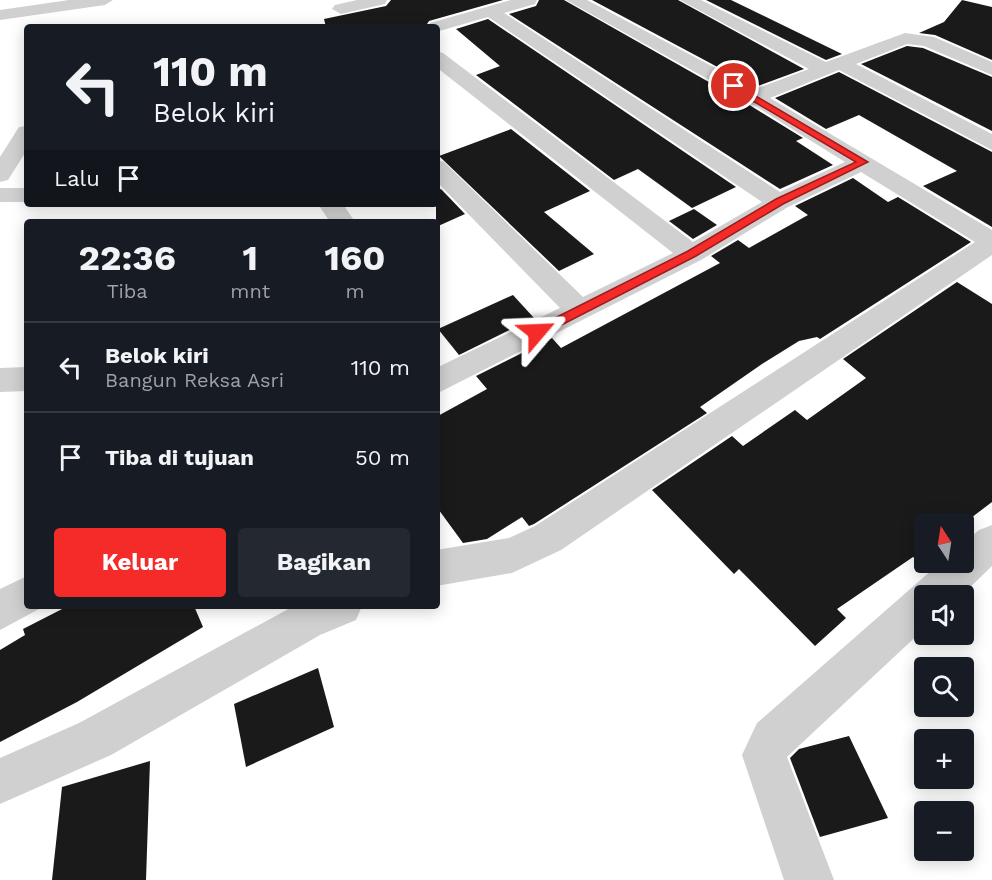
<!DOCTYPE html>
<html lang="id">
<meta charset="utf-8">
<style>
body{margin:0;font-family:"Work Sans",sans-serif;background:#242831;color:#f1f3f6;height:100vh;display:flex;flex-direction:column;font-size:22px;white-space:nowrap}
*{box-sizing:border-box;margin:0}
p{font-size:20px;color:#9ea1a6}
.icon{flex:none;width:33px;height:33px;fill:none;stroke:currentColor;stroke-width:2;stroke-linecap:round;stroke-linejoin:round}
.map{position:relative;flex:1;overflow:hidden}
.drawer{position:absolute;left:24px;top:219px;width:416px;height:390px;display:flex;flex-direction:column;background:#171b24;border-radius:6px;box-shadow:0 3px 15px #0003}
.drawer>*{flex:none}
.top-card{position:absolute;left:24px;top:24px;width:416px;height:183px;border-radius:6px;box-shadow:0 3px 15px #0003;background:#171b24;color:#f1f3f6;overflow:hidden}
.needle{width:39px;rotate:348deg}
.fabs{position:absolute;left:914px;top:513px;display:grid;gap:12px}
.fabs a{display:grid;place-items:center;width:60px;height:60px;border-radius:6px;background:#171b24;box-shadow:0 3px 15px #0003;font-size:30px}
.pin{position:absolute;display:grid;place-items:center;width:51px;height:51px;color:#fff;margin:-26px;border:3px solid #fff;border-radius:50%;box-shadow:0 2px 6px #0007}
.me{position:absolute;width:66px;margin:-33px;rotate:64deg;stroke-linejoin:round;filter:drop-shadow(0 0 4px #0008)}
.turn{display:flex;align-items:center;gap:21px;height:126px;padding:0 30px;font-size:27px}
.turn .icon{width:78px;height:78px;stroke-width:2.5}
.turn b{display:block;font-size:42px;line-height:51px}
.then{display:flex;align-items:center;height:57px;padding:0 30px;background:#0003;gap:12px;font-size:22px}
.eta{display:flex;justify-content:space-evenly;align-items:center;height:102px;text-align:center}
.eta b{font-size:36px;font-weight:700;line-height:42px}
.button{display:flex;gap:12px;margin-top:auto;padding:12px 30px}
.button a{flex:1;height:69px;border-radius:6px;background:#f52b2a;color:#fff;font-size:24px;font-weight:700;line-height:69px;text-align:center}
.button a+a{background:#242831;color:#f1f3f6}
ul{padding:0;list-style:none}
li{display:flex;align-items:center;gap:18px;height:90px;padding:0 30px;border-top:2px solid #363941}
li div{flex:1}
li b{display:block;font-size:22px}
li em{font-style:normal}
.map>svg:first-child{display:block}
.building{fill:#1a1a1a}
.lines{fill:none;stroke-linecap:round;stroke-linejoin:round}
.minor{fill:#d0d0d0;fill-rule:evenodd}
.route{fill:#f52b2a;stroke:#9f1c1b;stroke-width:1.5}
</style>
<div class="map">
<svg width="992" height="880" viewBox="0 0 992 880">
<rect width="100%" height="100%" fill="#fff"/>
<g class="building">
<polygon points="391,0 503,0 429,21 425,27 326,27 324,19 386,6"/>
<polygon points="539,0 564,0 746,103 803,138 796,141 833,165 780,189 509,14 536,6"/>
<polygon points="592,0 678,0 804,69 755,87"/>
<polygon points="706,0 731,0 842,54 826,60"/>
<polygon points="962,0 992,7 992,60 935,35 919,33 944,22"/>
<polygon points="488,19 736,187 692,208 638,169 614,180 476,75 500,66 456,29"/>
<polygon points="907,46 923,48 992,77 992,131 861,64"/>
<polygon points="839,72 992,152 992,227 923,186 957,171 859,115 826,129 775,98"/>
<polygon points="511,129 590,191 544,212 594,254 559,271 439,156"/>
<polygon points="853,178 888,202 898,197 971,242 820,339 817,337 799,341 762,364 700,407 707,413 534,524 529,526 522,517 487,539 463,543 436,506 436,417 487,389 476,376 552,338 561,348 720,263 711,256 738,240 749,248 808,215 795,206"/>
<polygon points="441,189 465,214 436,227 436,191"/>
<polygon points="694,209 717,225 693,239 669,221"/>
<polygon points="957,282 992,304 992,502 963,524 924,524 924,553 916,559 913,557 837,609 846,618 815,646 739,569 734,574 652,490 732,436 743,446 795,410 807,420 866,378 843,359"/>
<polygon points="513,295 534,318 459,355 438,329"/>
<polygon points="68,606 194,606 203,627 77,702 0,742 0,650 25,635 23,629"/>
<polygon points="318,668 334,727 246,767 234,704"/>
<polygon points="849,736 888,818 820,837 790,758 799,749"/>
<polygon points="150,761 146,880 52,880 62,787"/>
</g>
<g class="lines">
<g class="minor">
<polygon points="69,0 113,0 105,5 0,20 0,10"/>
<polygon points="357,0 387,0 385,4 341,14 332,9 335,5"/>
<polygon points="511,0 537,0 535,4 504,13 780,192 845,162 747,101 566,0 587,0 755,89 809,69 680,0 701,0 826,62 905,33 934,37 992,62 992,75 924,46 907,44 856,64 992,134 992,150 839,70 770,98 992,230 992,255 561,550 512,573 436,586 436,550 509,538 535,526 975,242 861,172 788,207 701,260 436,394 436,368 560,308 436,181 436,160 444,162 583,297 673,253 436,67 436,51 443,53 693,242 762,202 488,17 436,32 436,27 427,27 430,23"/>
<polygon points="27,126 27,150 8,180 0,182 0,157 19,127"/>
<rect x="0" y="188" width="27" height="14"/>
<polygon points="318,204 343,204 355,222 330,222"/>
<polygon points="27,367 27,391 0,392 0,368"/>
<polygon points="992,525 992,566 961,596 924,596 924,629 789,755 787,757 834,880 784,880 742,755 757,723 941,562 963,562 963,544 979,530"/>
<polygon points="27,576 27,606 42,606 41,608 0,630 0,589"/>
<polygon points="362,606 356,620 320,635 111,755 0,804 0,758 79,723 292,607"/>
</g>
</g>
<polygon class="route" points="731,85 737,85 868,162 783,204 696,256 542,335 533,335 533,329 688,251 776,199 856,162 731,88"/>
</svg>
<div class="fabs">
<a><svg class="needle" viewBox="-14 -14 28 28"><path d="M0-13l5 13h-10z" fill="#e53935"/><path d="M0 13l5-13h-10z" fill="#9ea1a6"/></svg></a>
<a><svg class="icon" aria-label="sound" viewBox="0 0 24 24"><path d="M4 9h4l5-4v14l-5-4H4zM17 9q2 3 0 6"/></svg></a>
<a><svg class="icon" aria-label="search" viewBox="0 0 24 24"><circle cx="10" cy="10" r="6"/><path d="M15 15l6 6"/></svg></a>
<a>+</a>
<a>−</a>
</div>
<div class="pin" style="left:734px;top:86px;background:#d93025"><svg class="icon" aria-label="arrive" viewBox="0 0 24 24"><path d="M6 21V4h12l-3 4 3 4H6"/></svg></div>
<svg class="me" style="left:537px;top:332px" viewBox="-20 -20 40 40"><path d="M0-17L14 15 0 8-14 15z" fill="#f52b2a" stroke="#fff" stroke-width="4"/></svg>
<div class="top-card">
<div class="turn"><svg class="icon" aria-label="left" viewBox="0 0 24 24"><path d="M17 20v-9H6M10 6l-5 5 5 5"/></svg><div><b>110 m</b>Belok kiri</div></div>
<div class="then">Lalu<svg class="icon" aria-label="arrive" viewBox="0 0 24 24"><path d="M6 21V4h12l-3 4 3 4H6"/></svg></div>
</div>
<section class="drawer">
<div class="eta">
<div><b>22:36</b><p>Tiba</p></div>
<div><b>1</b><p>mnt</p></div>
<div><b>160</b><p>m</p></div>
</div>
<ul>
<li><svg class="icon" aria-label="left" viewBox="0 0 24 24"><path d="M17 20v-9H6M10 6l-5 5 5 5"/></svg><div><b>Belok kiri</b><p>Bangun Reksa Asri</p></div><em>110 m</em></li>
<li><svg class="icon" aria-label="arrive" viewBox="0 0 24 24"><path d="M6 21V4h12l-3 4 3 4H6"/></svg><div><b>Tiba di tujuan</b></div><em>50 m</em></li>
</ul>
<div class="button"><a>Keluar</a><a>Bagikan</a></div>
</section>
</div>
